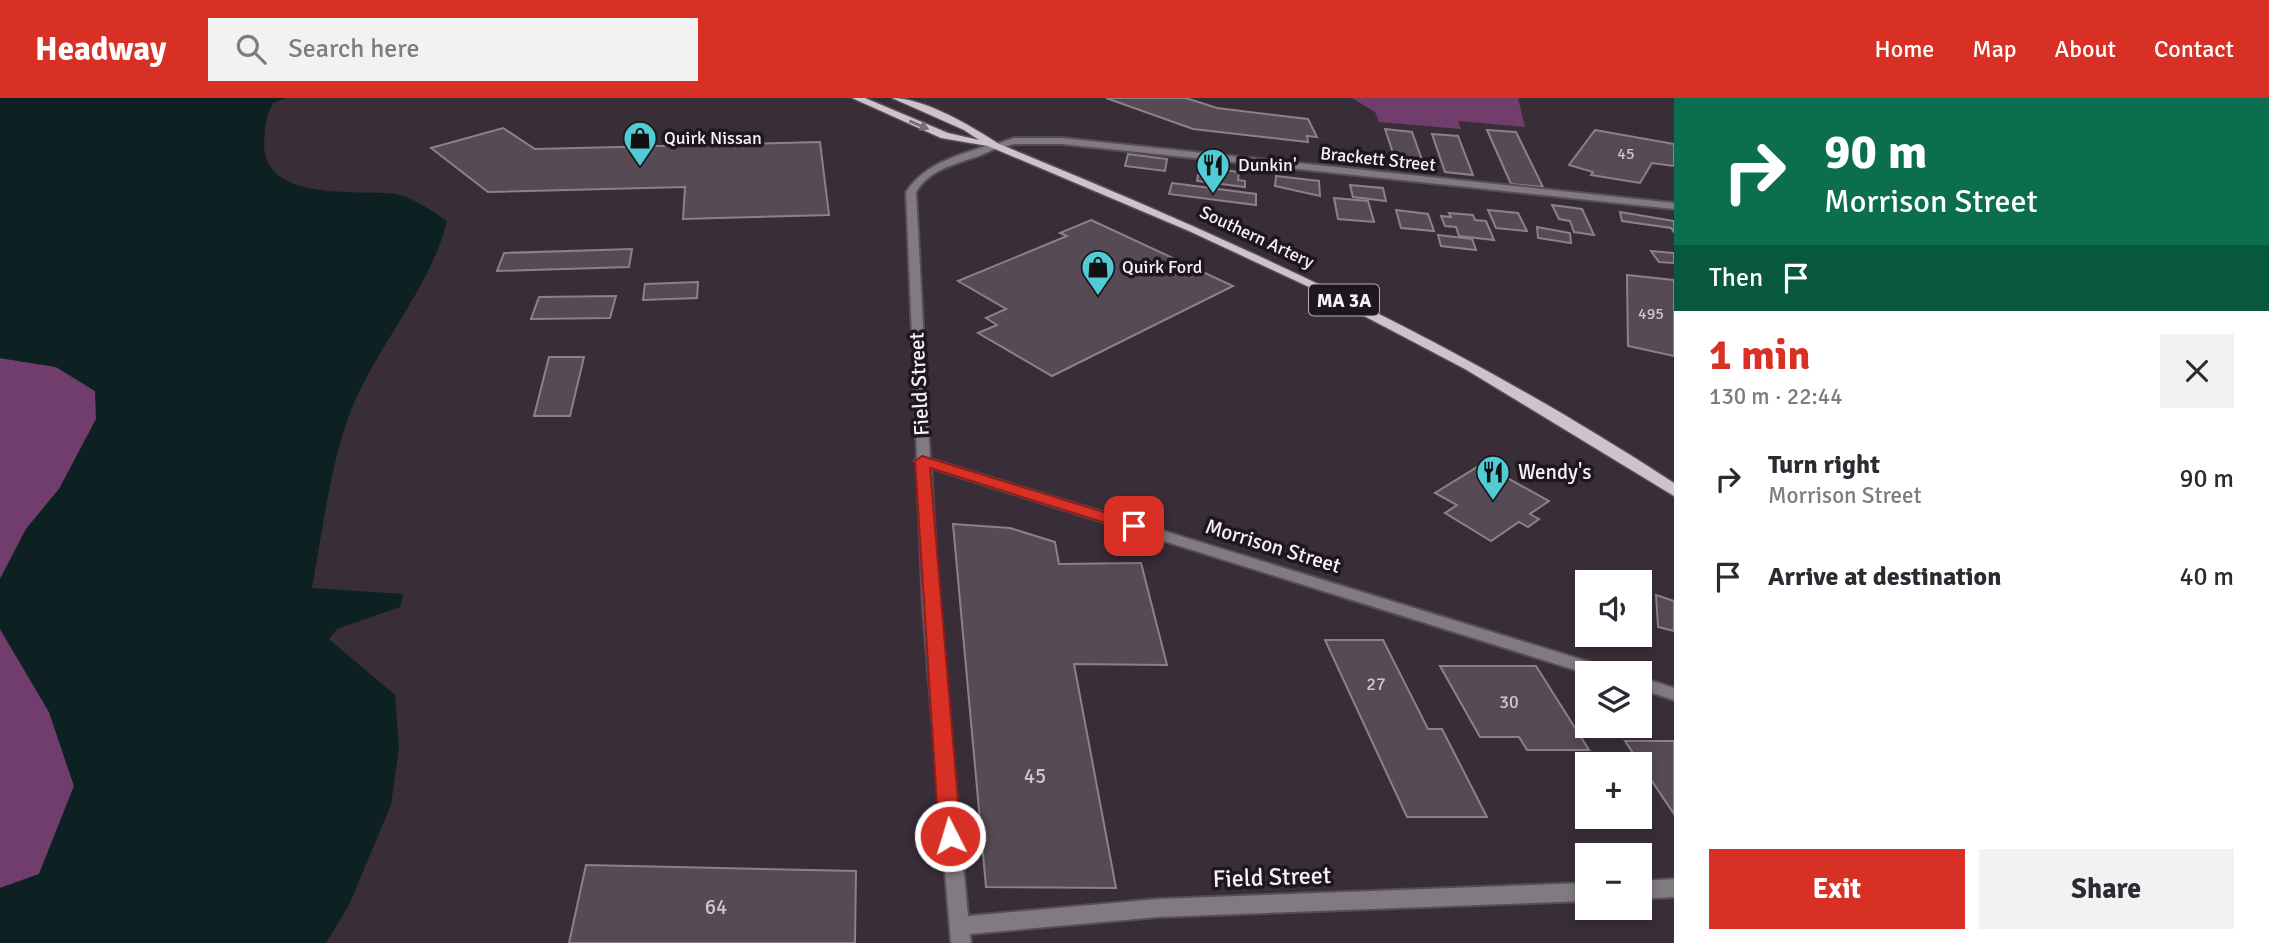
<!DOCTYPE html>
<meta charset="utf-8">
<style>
body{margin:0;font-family:Signika,sans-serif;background:#f2f2f3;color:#2b2b33;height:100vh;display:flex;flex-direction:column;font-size:26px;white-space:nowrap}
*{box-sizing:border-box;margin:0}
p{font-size:23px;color:#7c7c81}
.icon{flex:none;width:38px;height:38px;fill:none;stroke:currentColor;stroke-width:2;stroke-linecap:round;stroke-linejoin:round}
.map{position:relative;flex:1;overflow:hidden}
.details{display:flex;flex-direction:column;background:#fff;width:595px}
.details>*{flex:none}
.top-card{background:#0b6e4f;color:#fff;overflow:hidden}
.fabs{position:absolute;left:1575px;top:472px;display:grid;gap:14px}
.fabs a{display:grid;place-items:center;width:77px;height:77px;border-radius:0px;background:#fff;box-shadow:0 4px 10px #0003;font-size:35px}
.pin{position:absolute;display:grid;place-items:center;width:60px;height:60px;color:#fff;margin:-30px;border-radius:14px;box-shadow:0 4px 10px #0006}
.me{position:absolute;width:77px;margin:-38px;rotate:355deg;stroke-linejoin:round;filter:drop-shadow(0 0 5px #0008)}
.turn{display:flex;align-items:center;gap:24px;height:147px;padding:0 35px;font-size:32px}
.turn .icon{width:91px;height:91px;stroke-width:2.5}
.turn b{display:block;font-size:49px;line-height:60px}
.then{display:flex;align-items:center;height:66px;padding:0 35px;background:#0003;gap:14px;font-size:26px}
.round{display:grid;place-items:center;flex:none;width:74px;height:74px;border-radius:0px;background:#f2f2f3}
.overview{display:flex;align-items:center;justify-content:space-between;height:119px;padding:0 35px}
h1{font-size:42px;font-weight:700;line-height:52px;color:#d93025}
.primary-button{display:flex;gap:14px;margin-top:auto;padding:14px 35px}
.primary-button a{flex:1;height:80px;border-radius:0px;background:#d93025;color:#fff;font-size:28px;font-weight:700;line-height:80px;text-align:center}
.primary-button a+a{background:#f2f2f3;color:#2b2b33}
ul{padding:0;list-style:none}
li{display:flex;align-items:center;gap:21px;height:98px;padding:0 35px}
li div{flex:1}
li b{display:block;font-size:26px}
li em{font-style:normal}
header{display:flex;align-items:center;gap:42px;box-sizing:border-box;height:98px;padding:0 35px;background:#d93025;color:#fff}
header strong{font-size:33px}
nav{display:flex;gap:38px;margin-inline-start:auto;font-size:24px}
.search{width:490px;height:63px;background:#f2f2f3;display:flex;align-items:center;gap:18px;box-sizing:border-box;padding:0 24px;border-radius:0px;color:#7c7c81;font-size:26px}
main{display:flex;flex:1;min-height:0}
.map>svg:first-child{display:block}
.green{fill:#703d6d}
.water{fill:#0e2122}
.building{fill:#564a54;stroke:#8d808b;stroke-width:2}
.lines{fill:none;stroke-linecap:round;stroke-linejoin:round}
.minor-casing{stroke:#584d57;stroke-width:4}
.tertiary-casing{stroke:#584d57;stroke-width:4}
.primary-casing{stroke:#584d57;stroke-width:3}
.minor{fill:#807b80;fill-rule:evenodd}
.tertiary{fill:#807b80;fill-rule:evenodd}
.primary{fill:#cec3cd;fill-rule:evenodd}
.oneway{fill:#766e75}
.route{fill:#d93025;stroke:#8d1f18;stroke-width:2}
.labels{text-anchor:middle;stroke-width:7;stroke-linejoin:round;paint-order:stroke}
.far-number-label{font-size:16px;fill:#d0c7cf}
.far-poi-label{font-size:18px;fill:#f8f1f8;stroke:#1d181d;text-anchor:start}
.far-street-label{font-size:18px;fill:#f8f1f8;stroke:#1d181d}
.number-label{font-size:18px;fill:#d0c7cf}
.shield{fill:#1d181d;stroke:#b6b0b6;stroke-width:2}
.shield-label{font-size:19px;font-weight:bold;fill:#f8f1f8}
.street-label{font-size:21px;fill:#f8f1f8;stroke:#1d181d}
.poi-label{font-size:21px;fill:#f8f1f8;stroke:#1d181d;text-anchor:start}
.near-number-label{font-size:21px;fill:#d0c7cf}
.near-street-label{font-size:24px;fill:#f8f1f8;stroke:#1d181d}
</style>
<header>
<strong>Headway</strong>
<div class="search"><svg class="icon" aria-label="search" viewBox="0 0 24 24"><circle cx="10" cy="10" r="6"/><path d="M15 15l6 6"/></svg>Search here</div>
<nav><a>Home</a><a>Map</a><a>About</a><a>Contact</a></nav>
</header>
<main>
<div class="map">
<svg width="1674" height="845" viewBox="0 0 1674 845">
<rect width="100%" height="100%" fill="#392e38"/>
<g class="green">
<polygon points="1352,0 1518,0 1525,29 1458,23 1461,31 1379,24 1375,14"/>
<polygon points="0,260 56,269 95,293 97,321 59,391 26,431 0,481"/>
<polygon points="0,531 49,614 74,688 39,776 0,790"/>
</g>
<path class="water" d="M0,0H287L273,5C265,19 265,30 264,46C264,105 358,91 395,96C413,99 432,113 447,123C429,195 372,252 347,323C329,376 322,436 312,490L403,496L400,509L337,531L329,541L395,597L399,650L391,707L349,807L326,845H0V790L39,776L74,688L49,614L0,531V481L26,431L59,391L96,321L95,293L56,269L0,260Z"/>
<g class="building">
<polygon points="1106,0 1186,0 1217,10 1308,21 1317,39 1307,38 1308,44 1193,31"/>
<polygon points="503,30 535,51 820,44 829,117 683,121 685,89 488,94 431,50"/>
<polygon points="1385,31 1412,34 1426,73 1398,70"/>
<polygon points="1487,32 1516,34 1543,89 1511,86"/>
<polygon points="1595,32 1674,46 1674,68 1652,65 1640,85 1591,77 1593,74 1569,67"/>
<polygon points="1432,36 1458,38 1473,77 1445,74"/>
<polygon points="1128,56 1167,61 1165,73 1125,68"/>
<polygon points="1210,70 1239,74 1238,82 1245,83 1245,89 1197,83 1198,77 1209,78"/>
<polygon points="1276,78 1319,83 1320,98 1275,88"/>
<polygon points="1172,85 1256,96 1256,107 1169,96"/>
<polygon points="1350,87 1383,90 1386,103 1353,99"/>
<polygon points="1334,100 1368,103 1374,124 1338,121"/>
<polygon points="1552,107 1582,111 1594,137 1574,134 1570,123 1559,121"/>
<polygon points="1396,112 1428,116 1434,133 1401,130"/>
<polygon points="1488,112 1518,115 1527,133 1496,130"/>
<polygon points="1620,114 1674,123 1674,134 1671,130 1622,123"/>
<polygon points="1449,115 1473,117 1475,122 1486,123 1494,142 1459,138 1456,129 1445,128 1441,118 1451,119"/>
<polygon points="1091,122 1233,188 1052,278 978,235 997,227 986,220 1006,211 958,183 1067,138 1060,135"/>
<polygon points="1537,129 1570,135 1571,145 1538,140"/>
<polygon points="1438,137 1472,141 1476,152 1441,148"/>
<polygon points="632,151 629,169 497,173 504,155"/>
<polygon points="1651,153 1674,155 1674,165 1659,164"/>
<polygon points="1627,177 1674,182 1674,258 1628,248"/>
<polygon points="698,184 697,200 643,202 645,186"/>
<polygon points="616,198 610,220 531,221 539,199"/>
<polygon points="549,259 584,259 570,318 534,318"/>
<polygon points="1482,366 1549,403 1530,416 1539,421 1528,429 1519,424 1491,443 1445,415 1457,407 1435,395"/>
<polygon points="953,426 1010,430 1055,444 1059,466 1141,465 1167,567 1074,566 1116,790 986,789"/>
<polygon points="1656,497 1674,503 1674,533 1658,529"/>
<polygon points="1325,542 1383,542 1428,631 1442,631 1487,719 1407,719"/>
<polygon points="1440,568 1536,568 1589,652 1527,652 1519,639 1480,639"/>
<polygon points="1625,643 1674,643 1674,716"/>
<polygon points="586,767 856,773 855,845 569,845"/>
</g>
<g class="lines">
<defs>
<g id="minor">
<path d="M992,46L999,48C972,66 935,63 916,94L930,361L1609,570L1615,572L1617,576H1588L931,370L939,511L968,818L1158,801L1587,785V803L1158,819L970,836L971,845H951L923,511L917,366L915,363L917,360L906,94C926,64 960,57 992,46Z"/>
<polygon points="1640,579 1674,590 1674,602 1640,591"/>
<polygon points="1674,781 1674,799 1640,801 1640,783"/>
</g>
<polygon id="tertiary" points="1014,40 1062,40 1674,105 1674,111 1062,46 1014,46 995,51 991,48"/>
<path id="primary" d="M852,0H865L948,35L979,42L964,32L892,0C925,0 971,28 999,46C1235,142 1460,245 1674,385V398L1465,271L1307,188L1189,133L988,48L941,40Z"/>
</defs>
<use href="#minor" class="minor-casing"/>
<use href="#tertiary" class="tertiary-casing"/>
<use href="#primary" class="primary-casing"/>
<use href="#minor" class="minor"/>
<use href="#tertiary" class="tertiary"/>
<use href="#primary" class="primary"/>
</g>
<defs><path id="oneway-solid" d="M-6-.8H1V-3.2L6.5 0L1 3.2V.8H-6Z" transform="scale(1.75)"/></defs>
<use class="oneway" href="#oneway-solid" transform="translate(919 27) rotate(23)"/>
<polygon class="route" points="922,358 1139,425 1142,428 1134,434 1128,432 930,370 961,738 958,744 950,747 943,744 939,738 915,363"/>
<defs>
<symbol id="shop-pin" viewBox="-11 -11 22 30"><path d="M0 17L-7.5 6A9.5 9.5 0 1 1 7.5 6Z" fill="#51ccd4" stroke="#1d181d"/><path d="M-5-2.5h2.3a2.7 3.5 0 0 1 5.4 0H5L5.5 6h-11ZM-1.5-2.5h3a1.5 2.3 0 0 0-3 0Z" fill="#111"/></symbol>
<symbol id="restaurant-pin" viewBox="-11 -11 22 30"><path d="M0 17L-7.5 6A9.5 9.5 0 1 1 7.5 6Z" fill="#51ccd4" stroke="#1d181d"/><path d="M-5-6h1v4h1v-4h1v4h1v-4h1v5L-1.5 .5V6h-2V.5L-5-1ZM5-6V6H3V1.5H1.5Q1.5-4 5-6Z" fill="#111"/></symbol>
</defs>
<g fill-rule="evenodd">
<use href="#shop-pin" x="621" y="21" width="38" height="52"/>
<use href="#restaurant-pin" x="1194" y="48" width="38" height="52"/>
<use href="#shop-pin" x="1079" y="150" width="38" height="52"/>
<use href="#restaurant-pin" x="1474" y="355" width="38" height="52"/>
</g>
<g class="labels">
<g class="far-number-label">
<text x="1626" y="61">45</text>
<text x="1651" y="221">495</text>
</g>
<g class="far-poi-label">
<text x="664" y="46">Quirk Nissan</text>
<text x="1238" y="73">Dunkin'</text>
<text x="1122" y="175">Quirk Ford</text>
</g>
<g class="far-street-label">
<text transform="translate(1378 61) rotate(6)" y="6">Brackett Street</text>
<text transform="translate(1257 139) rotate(25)" y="6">Southern Artery</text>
</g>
<g class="number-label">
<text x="1376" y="592">27</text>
<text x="1509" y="610">30</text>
</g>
<rect class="shield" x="1309" y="186.5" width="70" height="31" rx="5"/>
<g class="shield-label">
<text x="1344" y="209">MA 3A</text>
</g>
<g class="street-label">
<text transform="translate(919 286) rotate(-93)" y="7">Field Street</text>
<text transform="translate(1273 448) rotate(17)" y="7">Morrison Street</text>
</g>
<g class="poi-label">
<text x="1518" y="381">Wendy's</text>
</g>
<g class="near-number-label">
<text x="1035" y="685">45</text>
<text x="716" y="816">64</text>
</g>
<g class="near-street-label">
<text transform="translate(1272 779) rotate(-2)" y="8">Field Street</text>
</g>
</g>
</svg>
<div class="fabs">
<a><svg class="icon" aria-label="sound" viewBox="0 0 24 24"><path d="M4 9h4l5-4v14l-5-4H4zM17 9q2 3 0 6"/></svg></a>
<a><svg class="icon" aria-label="layers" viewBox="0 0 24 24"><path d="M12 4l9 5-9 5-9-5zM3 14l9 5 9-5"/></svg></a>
<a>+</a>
<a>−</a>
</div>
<div class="pin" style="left:1134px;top:428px;background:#d93025"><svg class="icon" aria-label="arrive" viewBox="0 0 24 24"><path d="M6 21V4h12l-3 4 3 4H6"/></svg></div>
<svg class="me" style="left:950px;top:738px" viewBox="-20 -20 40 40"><circle r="17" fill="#d93025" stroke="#fff" stroke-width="3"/><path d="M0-11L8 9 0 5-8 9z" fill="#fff"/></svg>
</div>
<section class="details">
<div class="top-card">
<div class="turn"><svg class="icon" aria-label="right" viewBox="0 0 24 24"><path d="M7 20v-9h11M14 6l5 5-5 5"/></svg><div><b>90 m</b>Morrison Street</div></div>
<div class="then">Then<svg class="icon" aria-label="arrive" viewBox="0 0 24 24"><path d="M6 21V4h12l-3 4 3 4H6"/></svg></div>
</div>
<div class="overview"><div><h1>1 min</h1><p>130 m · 22:44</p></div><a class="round"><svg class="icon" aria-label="close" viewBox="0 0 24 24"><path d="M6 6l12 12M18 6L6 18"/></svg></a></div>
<ul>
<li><svg class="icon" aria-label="right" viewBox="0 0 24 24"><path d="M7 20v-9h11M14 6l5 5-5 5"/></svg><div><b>Turn right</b><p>Morrison Street</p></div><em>90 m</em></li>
<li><svg class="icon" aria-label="arrive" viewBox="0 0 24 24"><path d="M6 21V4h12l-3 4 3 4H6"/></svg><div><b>Arrive at destination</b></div><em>40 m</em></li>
</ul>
<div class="primary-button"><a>Exit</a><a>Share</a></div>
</section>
</main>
